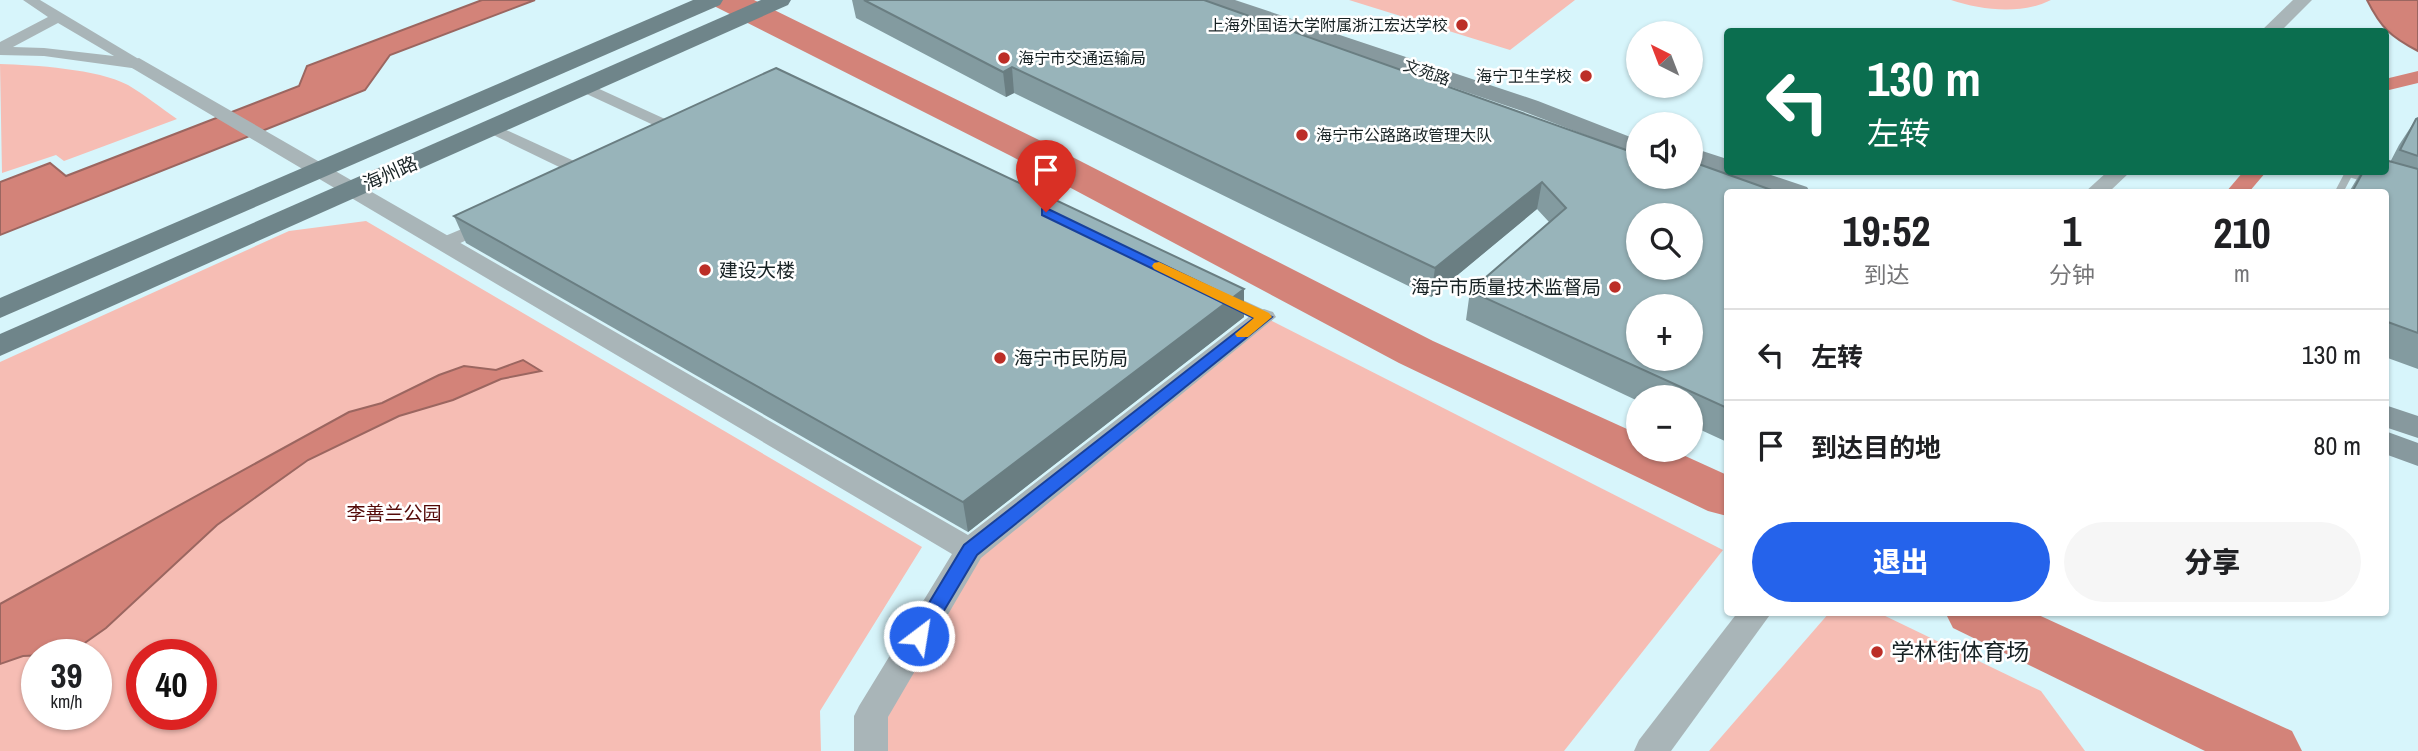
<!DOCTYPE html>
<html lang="zh">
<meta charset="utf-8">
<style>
body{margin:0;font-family:"Archivo Narrow","Noto Sans SC",sans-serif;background:#f6f6f6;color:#202124;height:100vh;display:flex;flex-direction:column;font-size:26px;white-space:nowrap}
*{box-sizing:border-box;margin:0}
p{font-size:23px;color:#757577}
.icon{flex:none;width:38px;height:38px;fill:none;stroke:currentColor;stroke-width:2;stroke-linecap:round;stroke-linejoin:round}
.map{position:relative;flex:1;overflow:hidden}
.side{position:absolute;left:1724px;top:189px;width:665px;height:427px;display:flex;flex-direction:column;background:#fff;border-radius:7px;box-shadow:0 2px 5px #0004}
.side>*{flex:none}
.top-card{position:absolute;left:1724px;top:28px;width:665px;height:147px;border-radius:7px;box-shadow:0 2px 5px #0004;background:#0b6e4f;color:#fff;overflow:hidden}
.needle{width:46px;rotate:318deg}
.tools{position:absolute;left:1626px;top:21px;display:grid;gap:14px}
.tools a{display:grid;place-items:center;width:77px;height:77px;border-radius:50%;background:#fff;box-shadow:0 2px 5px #0004;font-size:35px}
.speed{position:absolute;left:21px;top:639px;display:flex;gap:14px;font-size:35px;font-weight:700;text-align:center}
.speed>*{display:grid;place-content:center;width:91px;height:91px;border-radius:50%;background:#fff;box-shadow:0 2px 5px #0004;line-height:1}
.speed small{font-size:18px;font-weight:400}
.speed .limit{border:10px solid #d22;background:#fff;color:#111}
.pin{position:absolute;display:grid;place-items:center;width:60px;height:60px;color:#fff;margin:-72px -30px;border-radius:50% 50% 50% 0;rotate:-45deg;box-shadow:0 0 7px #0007}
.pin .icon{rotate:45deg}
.me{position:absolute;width:77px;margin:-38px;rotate:31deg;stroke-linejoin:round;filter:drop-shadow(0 0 5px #0008)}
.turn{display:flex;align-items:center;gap:24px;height:147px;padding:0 28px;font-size:32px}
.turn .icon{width:91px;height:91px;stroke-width:2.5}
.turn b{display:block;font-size:49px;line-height:60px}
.eta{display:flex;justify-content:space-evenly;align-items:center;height:119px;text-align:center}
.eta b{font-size:42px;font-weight:800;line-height:49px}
.button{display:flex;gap:14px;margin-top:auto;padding:14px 28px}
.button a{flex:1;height:80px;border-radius:42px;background:#2563eb;color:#fff;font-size:28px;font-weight:800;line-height:80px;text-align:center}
.button a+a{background:#f6f6f6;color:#202124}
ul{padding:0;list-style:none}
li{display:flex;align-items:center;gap:21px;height:91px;padding:0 28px;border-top:2px solid #e0e0e0}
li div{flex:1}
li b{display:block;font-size:26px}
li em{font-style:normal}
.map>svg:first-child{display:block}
.green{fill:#f6bdb4;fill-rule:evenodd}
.water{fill:#d38379;stroke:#9b6660;stroke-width:2}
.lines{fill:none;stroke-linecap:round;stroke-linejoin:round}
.canal{fill:#d38379;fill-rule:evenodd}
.river{fill:#d38379;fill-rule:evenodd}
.service{stroke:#a9b5b8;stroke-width:8}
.minor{fill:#a9b5b8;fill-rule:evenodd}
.tertiary{fill:#a9b5b8;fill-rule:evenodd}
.secondary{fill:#87999e;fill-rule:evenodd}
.primary{fill:#6f858a;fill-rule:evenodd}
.wall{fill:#839ba0}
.shaded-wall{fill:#6a7e82}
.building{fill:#98b4ba;stroke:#6a7e82;stroke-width:2;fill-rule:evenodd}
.route{fill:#2563eb;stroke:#184099;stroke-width:2}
.slow{fill:#f59e0b}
.poi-dot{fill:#bc2e27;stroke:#fff;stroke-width:2.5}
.labels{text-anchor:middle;stroke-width:5;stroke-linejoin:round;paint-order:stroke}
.far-poi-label{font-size:16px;fill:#172224;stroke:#fff;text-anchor:end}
.far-street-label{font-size:16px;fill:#172224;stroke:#fff}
.street-label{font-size:19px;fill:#172224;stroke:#fff}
.poi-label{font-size:19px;fill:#172224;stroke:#fff;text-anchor:start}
.park-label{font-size:19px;fill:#540a08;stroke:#fff}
.near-poi-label{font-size:23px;fill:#172224;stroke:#fff;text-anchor:start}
</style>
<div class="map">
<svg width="2418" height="751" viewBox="0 0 2418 751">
<rect width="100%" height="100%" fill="#d7f5fb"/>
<g class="green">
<polygon points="1349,0 1575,0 1510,50"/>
<path d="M1951,0H2051C2021,15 1981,10 1951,0Z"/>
<path d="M0,64C34,65 98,69 128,85C145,95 161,108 177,119L64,161L56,155L2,173Z"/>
<path d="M366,221L922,547L820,711L821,751H0V362L289,231ZM37,654H96V714H37ZM142,654H201V714H142Z"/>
<polygon points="1264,317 1723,550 1564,751 871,751 970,550"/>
<polygon points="1829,613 1879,613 2041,691 2085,751 1709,751"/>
</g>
<g class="water">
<polygon points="482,0 535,0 390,55 365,90 0,235 0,182 50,163 66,176 299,86 307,66"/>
<path d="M2367,0H2418V51C2391,37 2381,28 2367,0Z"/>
<polygon points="523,360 541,371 501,379 453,400 399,416 308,460 217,525 106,628 69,654 23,656 0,664 0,604 349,412 382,403 439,375 464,366 496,370"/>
</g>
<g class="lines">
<g class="canal">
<polygon points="2418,71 2418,83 2385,91 2385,79"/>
<polygon points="2243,172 2266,172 2249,192 2226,192"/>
</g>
<g class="river">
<polygon points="712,0 754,0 1039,140 1433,341 1638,434 1638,450 1672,450 1727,475 1727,516 1708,511 1399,363 1011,156 716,7"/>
<polygon points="1945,612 2032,612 2292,731 2302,751 2205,751 1953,628"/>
</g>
<polyline class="service" points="2339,192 2349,173 2372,180"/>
<g class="minor">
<path d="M23,0H40L147,64L139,69L44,56L0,55V42L48,17ZM58,23L114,56L44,48L13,47Z"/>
<polygon points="584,82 687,129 689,132 681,137 675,135 578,90 576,87"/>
<polygon points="491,123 596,171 599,175 596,179 584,179 485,131 483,128 485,125"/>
<polygon points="488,218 497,223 494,227 452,247 445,249 436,243 438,239"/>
<polygon points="1219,289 1271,313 1274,317 1271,321 1257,321 1212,299 1209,295"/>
</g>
<g class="tertiary">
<polygon points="2293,0 2312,0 2280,32 2260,32"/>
<polygon points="139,58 968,535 1255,312 1264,309 1273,312 1276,317 981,558 888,717 888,751 854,751 854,716 859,706 952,554 132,68 129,64 132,60"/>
<polygon points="2107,172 2130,172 2109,192 2085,192"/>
<polygon points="1738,612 1772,612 1671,751 1634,751 1639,740"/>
</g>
<g class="secondary">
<polygon points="1205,0 1235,0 1538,101 1638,140 1638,155 1522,111 1208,4"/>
<polygon points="1690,147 1727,159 1727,172 1762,172 1807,187 1810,192 1775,192 1690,162"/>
<polygon points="2385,405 2418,416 2418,438 2385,427"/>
<polygon points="2385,431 2418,443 2418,466 2385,454"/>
</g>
<g class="primary">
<polygon points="693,0 723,0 720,5 0,318 0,298"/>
<polygon points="761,0 791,0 788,5 0,356 0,334"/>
</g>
</g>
<g class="wall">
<polygon points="852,0 1204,0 1727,192 1727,442 1690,425 1690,397 1638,397 1638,401 1466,320 1470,291 1549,222 1537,209 1431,297 1014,93 1006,97 856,18"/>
<polygon points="2418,118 2418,369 2385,357 2385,192 2349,192 2361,172 2385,172 2399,145 2416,119"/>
<polygon points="454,216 1244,289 1244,317 968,532 466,243"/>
</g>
<g class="shaded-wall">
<polygon points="1012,67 1014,93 1006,97 1003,72"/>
<polygon points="1542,182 1537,209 1431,297 1435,268"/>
<polygon points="1244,289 1244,317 968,532 963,502"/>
</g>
<g class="building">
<path d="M864,0H1204L1629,151L1638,144V177H1690V161L1777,192H1727V408L1470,291L1566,208L1542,182L1435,268L1012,67L1003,72ZM1638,215H1690V268H1638ZM1638,306H1690V359H1638Z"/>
<polygon points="776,68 1244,289 963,502 454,216"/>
<polygon points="2418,118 2418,156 2400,150 2416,119"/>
<polygon points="2385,160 2418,169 2418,333 2385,321 2385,192 2352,192 2363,172 2385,172"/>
</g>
<polygon class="route" points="1046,208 1272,317 977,555 926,641 919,644 912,641 909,636 964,545 1254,318 1042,215 1042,209"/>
<polygon class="slow" points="1159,262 1269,313 1272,317 1248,337 1237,337 1235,334 1254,318 1154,269 1152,266 1154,263"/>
<g class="poi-dot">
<circle cx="1462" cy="25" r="7"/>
<circle cx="1004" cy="58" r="7"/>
<circle cx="1586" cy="76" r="7"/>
<circle cx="1302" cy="135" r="7"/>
<circle cx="705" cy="270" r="7"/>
<circle cx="1615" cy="287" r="7"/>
<circle cx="1000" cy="358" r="7"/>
<circle cx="1877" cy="652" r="7"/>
</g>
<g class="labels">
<g class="far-poi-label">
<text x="1448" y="31">上海外国语大学附属浙江宏达学校</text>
<text x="1018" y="64" text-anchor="start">海宁市交通运输局</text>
<text x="1572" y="82">海宁卫生学校</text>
<text x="1316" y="141" text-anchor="start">海宁市公路路政管理大队</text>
</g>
<g class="far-street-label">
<text transform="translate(1427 72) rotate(19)" y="6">文苑路</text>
</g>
<g class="street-label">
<text transform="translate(390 173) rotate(-24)" y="7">海州路</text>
</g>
<g class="poi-label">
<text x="719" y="277">建设大楼</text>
<text x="1601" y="294" text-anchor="end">海宁市质量技术监督局</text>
<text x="1014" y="365">海宁市民防局</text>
</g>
<g class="park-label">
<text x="394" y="520">李善兰公园</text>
</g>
<g class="near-poi-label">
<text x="1891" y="660">学林街体育场</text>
</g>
</g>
</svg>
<div class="tools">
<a><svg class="needle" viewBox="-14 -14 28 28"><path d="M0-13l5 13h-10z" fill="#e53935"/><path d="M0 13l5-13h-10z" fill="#757577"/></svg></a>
<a><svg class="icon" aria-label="sound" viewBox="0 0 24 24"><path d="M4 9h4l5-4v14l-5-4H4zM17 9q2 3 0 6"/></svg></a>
<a><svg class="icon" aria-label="search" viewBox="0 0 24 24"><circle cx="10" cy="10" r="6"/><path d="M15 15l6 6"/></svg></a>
<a>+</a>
<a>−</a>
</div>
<div class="speed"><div>39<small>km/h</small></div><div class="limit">40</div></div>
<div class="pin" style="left:1046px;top:212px;background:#d93025"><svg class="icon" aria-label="arrive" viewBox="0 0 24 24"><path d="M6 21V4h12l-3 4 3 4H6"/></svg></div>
<svg class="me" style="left:919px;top:636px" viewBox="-20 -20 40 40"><circle r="17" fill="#2563eb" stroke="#fff" stroke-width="3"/><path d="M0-11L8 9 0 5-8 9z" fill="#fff"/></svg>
<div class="top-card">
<div class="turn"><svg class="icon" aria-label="left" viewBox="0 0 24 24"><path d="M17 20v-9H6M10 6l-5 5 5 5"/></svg><div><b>130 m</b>左转</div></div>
</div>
<section class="side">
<div class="eta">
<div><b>19:52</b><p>到达</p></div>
<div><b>1</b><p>分钟</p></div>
<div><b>210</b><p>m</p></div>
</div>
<ul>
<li><svg class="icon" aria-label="left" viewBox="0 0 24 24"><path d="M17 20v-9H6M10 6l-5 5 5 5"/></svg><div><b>左转</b></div><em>130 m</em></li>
<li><svg class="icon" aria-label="arrive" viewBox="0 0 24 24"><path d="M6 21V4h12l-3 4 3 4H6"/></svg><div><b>到达目的地</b></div><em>80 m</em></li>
</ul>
<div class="button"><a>退出</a><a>分享</a></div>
</section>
</div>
